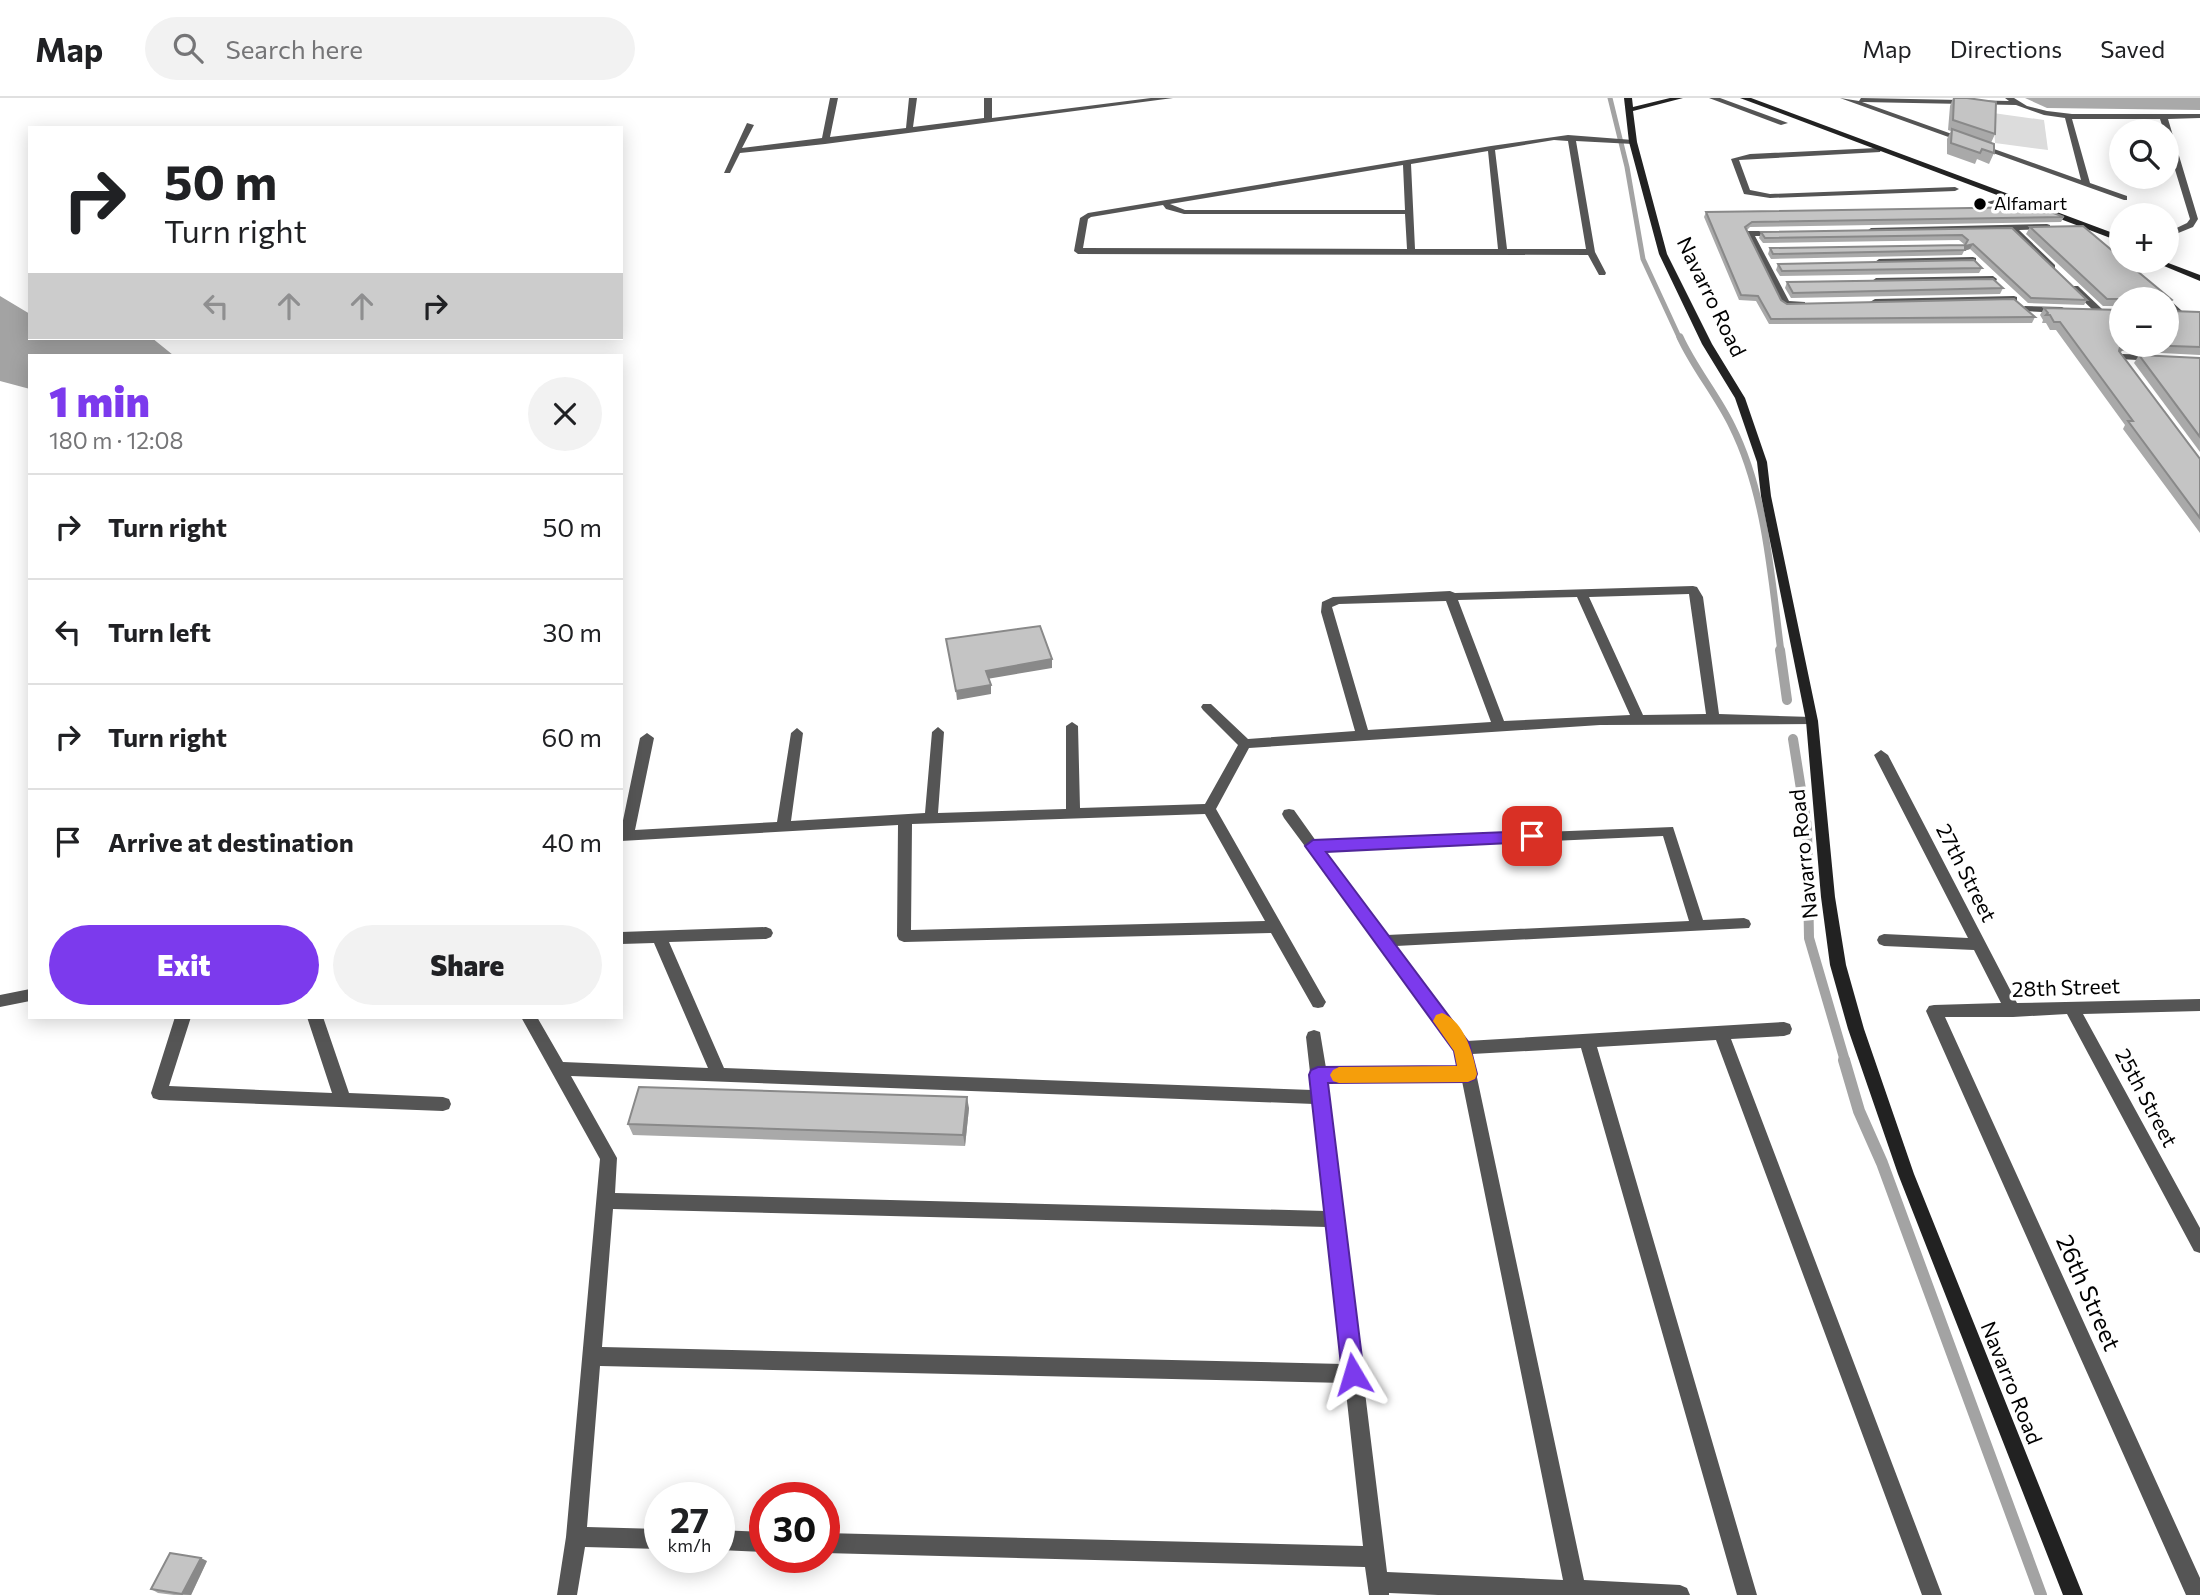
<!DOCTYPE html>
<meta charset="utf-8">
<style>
body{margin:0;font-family:Commissioner,sans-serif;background:#f2f2f2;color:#202124;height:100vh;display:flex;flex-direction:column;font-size:26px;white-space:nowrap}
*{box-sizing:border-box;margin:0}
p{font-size:23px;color:#757577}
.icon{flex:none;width:38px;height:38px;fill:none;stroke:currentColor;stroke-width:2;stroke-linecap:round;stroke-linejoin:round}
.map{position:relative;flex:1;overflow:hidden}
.panel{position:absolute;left:28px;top:256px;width:595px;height:665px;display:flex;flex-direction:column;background:#fff;border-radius:0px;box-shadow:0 4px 18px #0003}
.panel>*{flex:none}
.banner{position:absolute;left:28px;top:28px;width:595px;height:214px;border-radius:0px;box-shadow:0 4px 18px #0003;background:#fff;color:#202124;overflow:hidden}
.fabs{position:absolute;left:2109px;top:21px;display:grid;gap:14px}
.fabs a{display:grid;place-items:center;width:70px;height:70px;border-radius:50%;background:#fff;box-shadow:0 4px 18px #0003;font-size:35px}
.speed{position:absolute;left:644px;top:1384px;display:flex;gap:14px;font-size:35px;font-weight:700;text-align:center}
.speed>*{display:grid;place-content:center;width:91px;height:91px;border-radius:50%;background:#fff;box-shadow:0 4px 18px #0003;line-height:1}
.speed small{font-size:18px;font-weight:400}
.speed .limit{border:10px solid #d22;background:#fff;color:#111}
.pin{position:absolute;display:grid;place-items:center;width:60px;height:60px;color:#fff;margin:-30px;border-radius:14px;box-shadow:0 4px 10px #0006}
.me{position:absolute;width:77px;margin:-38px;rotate:353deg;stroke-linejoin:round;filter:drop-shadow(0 0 5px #0008)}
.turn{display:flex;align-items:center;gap:24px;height:147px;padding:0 21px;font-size:32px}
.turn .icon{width:91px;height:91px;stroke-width:2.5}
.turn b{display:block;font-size:49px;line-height:60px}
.lanes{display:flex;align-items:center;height:66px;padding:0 21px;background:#0003;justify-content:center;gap:35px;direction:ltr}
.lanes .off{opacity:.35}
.round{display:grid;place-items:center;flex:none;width:74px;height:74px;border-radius:37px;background:#f2f2f2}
.summary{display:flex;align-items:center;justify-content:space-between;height:119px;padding:0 21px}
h1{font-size:42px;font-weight:800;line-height:52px;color:#7c3aed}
.primary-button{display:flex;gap:14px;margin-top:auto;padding:14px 21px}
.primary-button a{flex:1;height:80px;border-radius:42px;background:#7c3aed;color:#fff;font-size:28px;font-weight:800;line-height:80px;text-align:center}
.primary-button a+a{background:#f2f2f2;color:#202124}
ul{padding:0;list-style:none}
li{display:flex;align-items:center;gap:21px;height:105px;padding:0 21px;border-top:2px solid #e0e0e0}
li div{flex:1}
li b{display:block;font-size:26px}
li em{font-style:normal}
header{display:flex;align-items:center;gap:42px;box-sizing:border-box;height:98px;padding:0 35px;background:#fff;border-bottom:2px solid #e0e0e0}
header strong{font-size:33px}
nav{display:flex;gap:38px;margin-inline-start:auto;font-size:24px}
.search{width:490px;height:63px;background:#f2f2f2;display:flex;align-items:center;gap:18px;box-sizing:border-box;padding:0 24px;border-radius:38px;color:#757577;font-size:26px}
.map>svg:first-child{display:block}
.green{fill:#dcdcdc}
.water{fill:#a3a3a3}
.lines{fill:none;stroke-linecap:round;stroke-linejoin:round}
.stream-far3{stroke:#a3a3a3;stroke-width:5}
.stream-far2{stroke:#a3a3a3;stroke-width:7}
.stream-far1{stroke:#a3a3a3;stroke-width:10}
.stream{stroke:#a3a3a3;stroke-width:12}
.street{fill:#555;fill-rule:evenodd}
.secondary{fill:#222;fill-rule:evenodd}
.wall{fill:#a9a9a9}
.shaded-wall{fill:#898989}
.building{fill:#c4c4c4;stroke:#898989;stroke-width:2}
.route{fill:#7c3aed;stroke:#51269a;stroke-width:2}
.slow{fill:#f59e0b}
.poi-dot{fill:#000;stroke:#fff;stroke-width:2.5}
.labels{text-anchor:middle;stroke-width:7;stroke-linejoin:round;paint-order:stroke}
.far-poi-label{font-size:18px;fill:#000;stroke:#fff;text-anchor:start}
.street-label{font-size:21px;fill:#000;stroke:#fff}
.near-street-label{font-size:24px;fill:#000;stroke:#fff}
</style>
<header>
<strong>Map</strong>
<div class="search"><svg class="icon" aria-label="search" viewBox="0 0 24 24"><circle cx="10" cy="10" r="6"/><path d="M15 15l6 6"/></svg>Search here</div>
<nav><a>Map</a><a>Directions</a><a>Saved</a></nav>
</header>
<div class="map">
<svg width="2200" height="1497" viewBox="0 0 2200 1497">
<rect width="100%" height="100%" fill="#fff"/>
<polygon class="green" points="1993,15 2044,22 2048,52 1995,45"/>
<polygon class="water" points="0,198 30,216 30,240 152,240 173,257 30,257 30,291 0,283"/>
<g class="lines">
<polyline class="stream-far3" points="1610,0 1627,69 1643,161 1680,241"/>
<path class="stream-far2" d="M1680,239C1694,270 1717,297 1732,328C1766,396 1771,479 1781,554"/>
<g class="stream-far1">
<polyline points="1780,552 1787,602"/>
<polyline points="1793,641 1807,729 1809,840 1845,963"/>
</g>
<polyline class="stream" points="1844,962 1859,1013 1882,1065 2041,1497"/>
<g class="street">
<polygon points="830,0 838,0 830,39 906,30 909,0 917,0 913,29 984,20 984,0 992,0 992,20 1151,0 1173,0 825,46 740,55 730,75 724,75 747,25 754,27 742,50 822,40"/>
<polygon points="1709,0 1720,0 1788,25 1781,27"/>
<path d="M1840,0L1859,3L1861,0L2009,3L2005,0H2014L2027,8L2047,13L2072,16H2200V20L2168,21L2198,121L2193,129L2166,140V135L2187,125L2190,121L2166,42V33H2164L2160,21H2072L2090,85L2127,98V102H2124ZM1862,4L2016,7L2044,17L2065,20L2081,82Z"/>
<path d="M1568,37L1633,42L1637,44L1633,46L1576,43L1595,154L1606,175L1605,177H1599L1588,157L1078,156L1074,153L1080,120L1088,115L1491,48ZM1554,42L1568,43L1586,151H1507L1495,52ZM1488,53L1498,151H1415L1411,66ZM1403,67L1405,112H1185L1170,106ZM1163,107L1166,111L1184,116H1405L1407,151L1083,150L1088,121L1091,119Z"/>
<polygon points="1877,50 1881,52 1880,54 1739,62 1750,92 1770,96 1955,89 1959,91 1955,93 1770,100 1744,96 1731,61 1750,56"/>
<polygon points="2008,99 2011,99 2011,103 1991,106 1987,104"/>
<polygon points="2047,126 2050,127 2050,131 2019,132 2055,167 2055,171 2052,172 2010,132 1871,136 1867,133 1871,130"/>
<polygon points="1747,133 1781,133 1782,135 1778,138 1755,138 1789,203 1805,204 1805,208 1783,208 1746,135"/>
<polygon points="1973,159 1976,160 1976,164 1879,167 1875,164 1879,161"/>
<polygon points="1993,178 1997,181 1996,183 1876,186 1872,183 1876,180"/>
<polygon points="2072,188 2078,188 2102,211 2102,215 2096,215 2072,192"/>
<polygon points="2014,198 2017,199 2017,203 1875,207 1870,204 1875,201"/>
<polygon points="2163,201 2169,201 2182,213 2182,217 2176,217 2166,208 2166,201"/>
<polygon points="2025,208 2062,209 2067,212 2062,215 2022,213 2020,211"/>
<polygon points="2122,256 2156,257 2161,260 2156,263 2119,261 2117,259"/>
<path d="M1693,488L1697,489L1703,499L1719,616L1812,619L1818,623L1817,626L1600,627L1249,650L1216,711L1323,899L1326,904L1323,909L1318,910L1313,909L1271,835L904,844L899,842L897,838L898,727L621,743V732L640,640L647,635L654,640L635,732L777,724L791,635L797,630L803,635L791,723L925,715L932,634L938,629L944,634L938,715L1066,711V628L1072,624L1078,628L1080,710L1205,706L1238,647L1203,612L1201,609L1203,606H1211L1248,641L1355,633L1321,514L1322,504L1333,499L1450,493L1455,495ZM1689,496L1706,616L1643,617L1589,499ZM1577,499L1630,617L1504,623L1458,502ZM1446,503L1491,624L1368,632L1332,509L1339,506ZM1205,716L1265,823L911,832L912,726Z"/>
<polygon points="1881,652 1888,657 2017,905 2200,901 2200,913 2083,916 2200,1130 2200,1155 2194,1153 2067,916 2013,919 1945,919 2200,1480 2200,1497 2186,1497 1926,913 1929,908 1934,907 2001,905 1974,852 1884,848 1879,846 1877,842 1879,838 1884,836 1968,840 1874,657"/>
<path d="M1289,711L1294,712L1316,743L1673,729L1703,822L1744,820L1749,822L1751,826L1749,830L1396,848L1467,943L1784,924L1790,926L1792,931L1790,936L1784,938L1731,941L1942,1497H1922L1716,942L1597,949L1757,1497H1737L1581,950L1472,956L1584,1482L1680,1487L1687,1490L1690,1497H1438L1389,1495V1497H1369L1365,1469L824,1455V1435L1363,1448L1345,1285L600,1268L587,1429L660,1431V1451L585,1449L577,1497H557L566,1439L600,1061L521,919H537L563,964L708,970L654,845L621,846V834L766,829L771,831L773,835L771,839L766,841L669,844L724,970L1312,992L1306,939L1308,934L1314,932L1320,934L1326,970L1459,969L1456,952L1284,720L1282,716L1284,712ZM1663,738L1689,823L1387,837L1324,753ZM571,978L1314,1006L1326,1113L615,1095L617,1060ZM1462,983L1563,1482L1387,1474L1327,984ZM613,1111L1327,1129L1343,1266L602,1249Z"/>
<polygon points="30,891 30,903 0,909 0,897"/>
<polygon points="175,919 191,919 169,988 332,995 307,919 323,919 349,995 443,999 449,1001 451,1006 449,1011 443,1013 159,1002 153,1000 151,995"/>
<polygon points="719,1432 765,1434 765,1454 719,1452"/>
</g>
<g class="secondary">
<polygon points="1624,0 1632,0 1633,9 1670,0 1683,0 1633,13 1637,44 1667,156 1712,246 1745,300 1767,364 1771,398 1818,623 1835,799 1846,867 1864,931 1914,1076 2083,1497 2063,1497 1898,1076 1848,931 1830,867 1821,799 1806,623 1761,398 1757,364 1735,300 1702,246 1659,156 1629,44"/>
<polygon points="1740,0 1751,0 2121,138 2121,144"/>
<polygon points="2152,163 2163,163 2200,177 2200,183"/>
</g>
</g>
<g class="wall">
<polygon points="1953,0 1967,0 1995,36 1991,45 1994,55 1989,66 1977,61 1975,66 1947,56 1947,41 1951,33 1948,32 1950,8"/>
<polygon points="2025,0 2200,0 2200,12 2047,10"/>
<polygon points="1706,114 2064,119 2061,124 1750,129 1747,132 1781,202 1787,206 2035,219 2032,225 1769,226 1756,203 1739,202 1704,119"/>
<polygon points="2083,128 2121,160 2121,163 2125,163 2172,202 2169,207 2171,213 2200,214 2200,257 2122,253 2120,254 2200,361 2200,435 2123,331 2125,327 2056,232 2050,232 2046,225 2042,225 2043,222 2040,217 2044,210 2121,212 2121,247 2166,247 2166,201 2121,201 2121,208 2103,208 2026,136 2030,129"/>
<polygon points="2012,130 2087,202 2084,207 2028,205 1970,151 1964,153 1962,157 1771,161 1768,156 1770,150 1965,147 1959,142 1763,145 1759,140 1761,134"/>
<polygon points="1778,166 1982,170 1979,175 1780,178 1776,172"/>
<polygon points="1787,184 2003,190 2000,196 1791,200 1785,190"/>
<polygon points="2139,257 2200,260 2200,354 2134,265"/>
<polygon points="969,1010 965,1048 633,1037 628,1026"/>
<polygon points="207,1463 191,1497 174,1497 158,1495 151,1491"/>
</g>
<g class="shaded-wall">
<polygon points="1973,146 1970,151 1964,153 1965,148"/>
<polygon points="2126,247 2122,253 2116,257 2120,249"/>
<polygon points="1052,561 1052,570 987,581 986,573"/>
<polygon points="991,587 991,596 957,602 956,593"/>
<polygon points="967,999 969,1010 965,1048 963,1037"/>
<polygon points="201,1460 207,1463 191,1497 182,1496"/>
</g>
<g class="building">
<polygon points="1954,0 1967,0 1996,4 1995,36 1953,22"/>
<polygon points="1952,31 1994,46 1994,55 1982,51 1980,55 1951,45"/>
<polygon points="2038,109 2064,119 1752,124 1745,129 1781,202 1787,206 2014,201 2035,219 1771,221 1758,198 1741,197 1706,114"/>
<polygon points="2083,128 2121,160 2121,163 2125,163 2172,202 2168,205 2171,213 2200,214 2200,249 2142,247 2166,247 2166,201 2107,201 2030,129"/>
<polygon points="2012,130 2087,202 2031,200 1973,146 1965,148 1965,152 1773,156 1770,150 1965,147 1968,142 1962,137 1765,140 1761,134"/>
<polygon points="1974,162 1982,170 1782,173 1778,166"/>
<polygon points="1993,181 2003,190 1793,195 1787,184"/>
<polygon points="2044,210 2121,212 2121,247 2125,247 2120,249 2119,253 2200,361 2200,420 2128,323 2133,323 2060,224 2054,224 2050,217 2046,217 2048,215"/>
<polygon points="2139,257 2200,260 2200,339"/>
<polygon points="1040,528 1052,561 986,573 991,587 956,593 946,541"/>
<polygon points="639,989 967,999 963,1037 628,1026"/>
<polygon points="170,1455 201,1460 182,1496 151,1491"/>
</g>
<polygon class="route" points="1532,733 1540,738 1532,744 1326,754 1469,945 1477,976 1475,981 1468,984 1328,985 1364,1276 1361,1283 1353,1287 1346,1283 1342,1276 1309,977 1311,972 1318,969 1457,968 1454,953 1305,748 1313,742"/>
<path class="slow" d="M1442,915C1464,923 1473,955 1477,976L1475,981L1468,984L1339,985L1333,983L1330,977L1333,972L1339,969L1457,968L1454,953L1433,923L1436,917Z"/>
<circle class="poi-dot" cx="1980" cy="106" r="7"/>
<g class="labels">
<g class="far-poi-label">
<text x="1994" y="112">Alfamart</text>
</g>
<g class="street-label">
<text transform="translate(1711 199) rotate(64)" y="7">Navarro Road</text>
<text transform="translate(1804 756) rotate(-96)" y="7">Navarro Road</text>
<text transform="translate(1966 775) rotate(63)" y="7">27th Street</text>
<text transform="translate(2066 890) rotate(-2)" y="7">28th Street</text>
<text transform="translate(2146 1000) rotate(62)" y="7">25th Street</text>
<text transform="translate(2011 1285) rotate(68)" y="7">Navarro Road</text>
</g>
<g class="near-street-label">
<text transform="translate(2088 1195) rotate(66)" y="8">26th Street</text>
</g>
</g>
</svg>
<div class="fabs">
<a><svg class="icon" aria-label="search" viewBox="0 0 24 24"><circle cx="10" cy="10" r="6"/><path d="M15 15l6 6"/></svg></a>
<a>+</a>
<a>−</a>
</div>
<div class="speed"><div>27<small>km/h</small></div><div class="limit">30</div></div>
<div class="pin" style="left:1532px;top:738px;background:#d93025"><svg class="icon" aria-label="arrive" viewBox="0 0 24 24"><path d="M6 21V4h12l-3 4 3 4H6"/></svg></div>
<svg class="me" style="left:1353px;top:1276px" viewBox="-20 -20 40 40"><path d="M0-17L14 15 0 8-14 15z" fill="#7c3aed" stroke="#fff" stroke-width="4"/></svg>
<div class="banner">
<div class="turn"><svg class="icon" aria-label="right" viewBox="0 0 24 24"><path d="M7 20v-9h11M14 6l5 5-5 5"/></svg><div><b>50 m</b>Turn right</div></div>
<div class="lanes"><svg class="icon off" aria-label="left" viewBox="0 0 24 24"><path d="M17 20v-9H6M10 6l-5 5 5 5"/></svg><svg class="icon off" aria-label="ahead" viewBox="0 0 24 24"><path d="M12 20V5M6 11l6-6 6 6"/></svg><svg class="icon off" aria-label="ahead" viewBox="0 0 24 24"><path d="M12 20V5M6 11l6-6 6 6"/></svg><svg class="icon" aria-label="right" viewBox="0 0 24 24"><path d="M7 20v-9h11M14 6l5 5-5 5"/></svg></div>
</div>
<section class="panel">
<div class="summary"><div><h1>1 min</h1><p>180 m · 12:08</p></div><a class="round"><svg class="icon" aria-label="close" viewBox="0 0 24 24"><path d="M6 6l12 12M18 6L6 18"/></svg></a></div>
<ul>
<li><svg class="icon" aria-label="right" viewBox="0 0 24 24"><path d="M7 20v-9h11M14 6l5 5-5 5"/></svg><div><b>Turn right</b></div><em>50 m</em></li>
<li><svg class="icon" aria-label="left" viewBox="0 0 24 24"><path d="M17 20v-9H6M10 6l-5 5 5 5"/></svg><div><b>Turn left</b></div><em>30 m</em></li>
<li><svg class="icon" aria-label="right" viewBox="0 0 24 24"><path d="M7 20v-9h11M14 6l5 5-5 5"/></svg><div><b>Turn right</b></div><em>60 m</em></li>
<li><svg class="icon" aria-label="arrive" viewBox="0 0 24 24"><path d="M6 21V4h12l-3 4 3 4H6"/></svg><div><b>Arrive at destination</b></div><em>40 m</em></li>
</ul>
<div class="primary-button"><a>Exit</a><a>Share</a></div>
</section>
</div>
